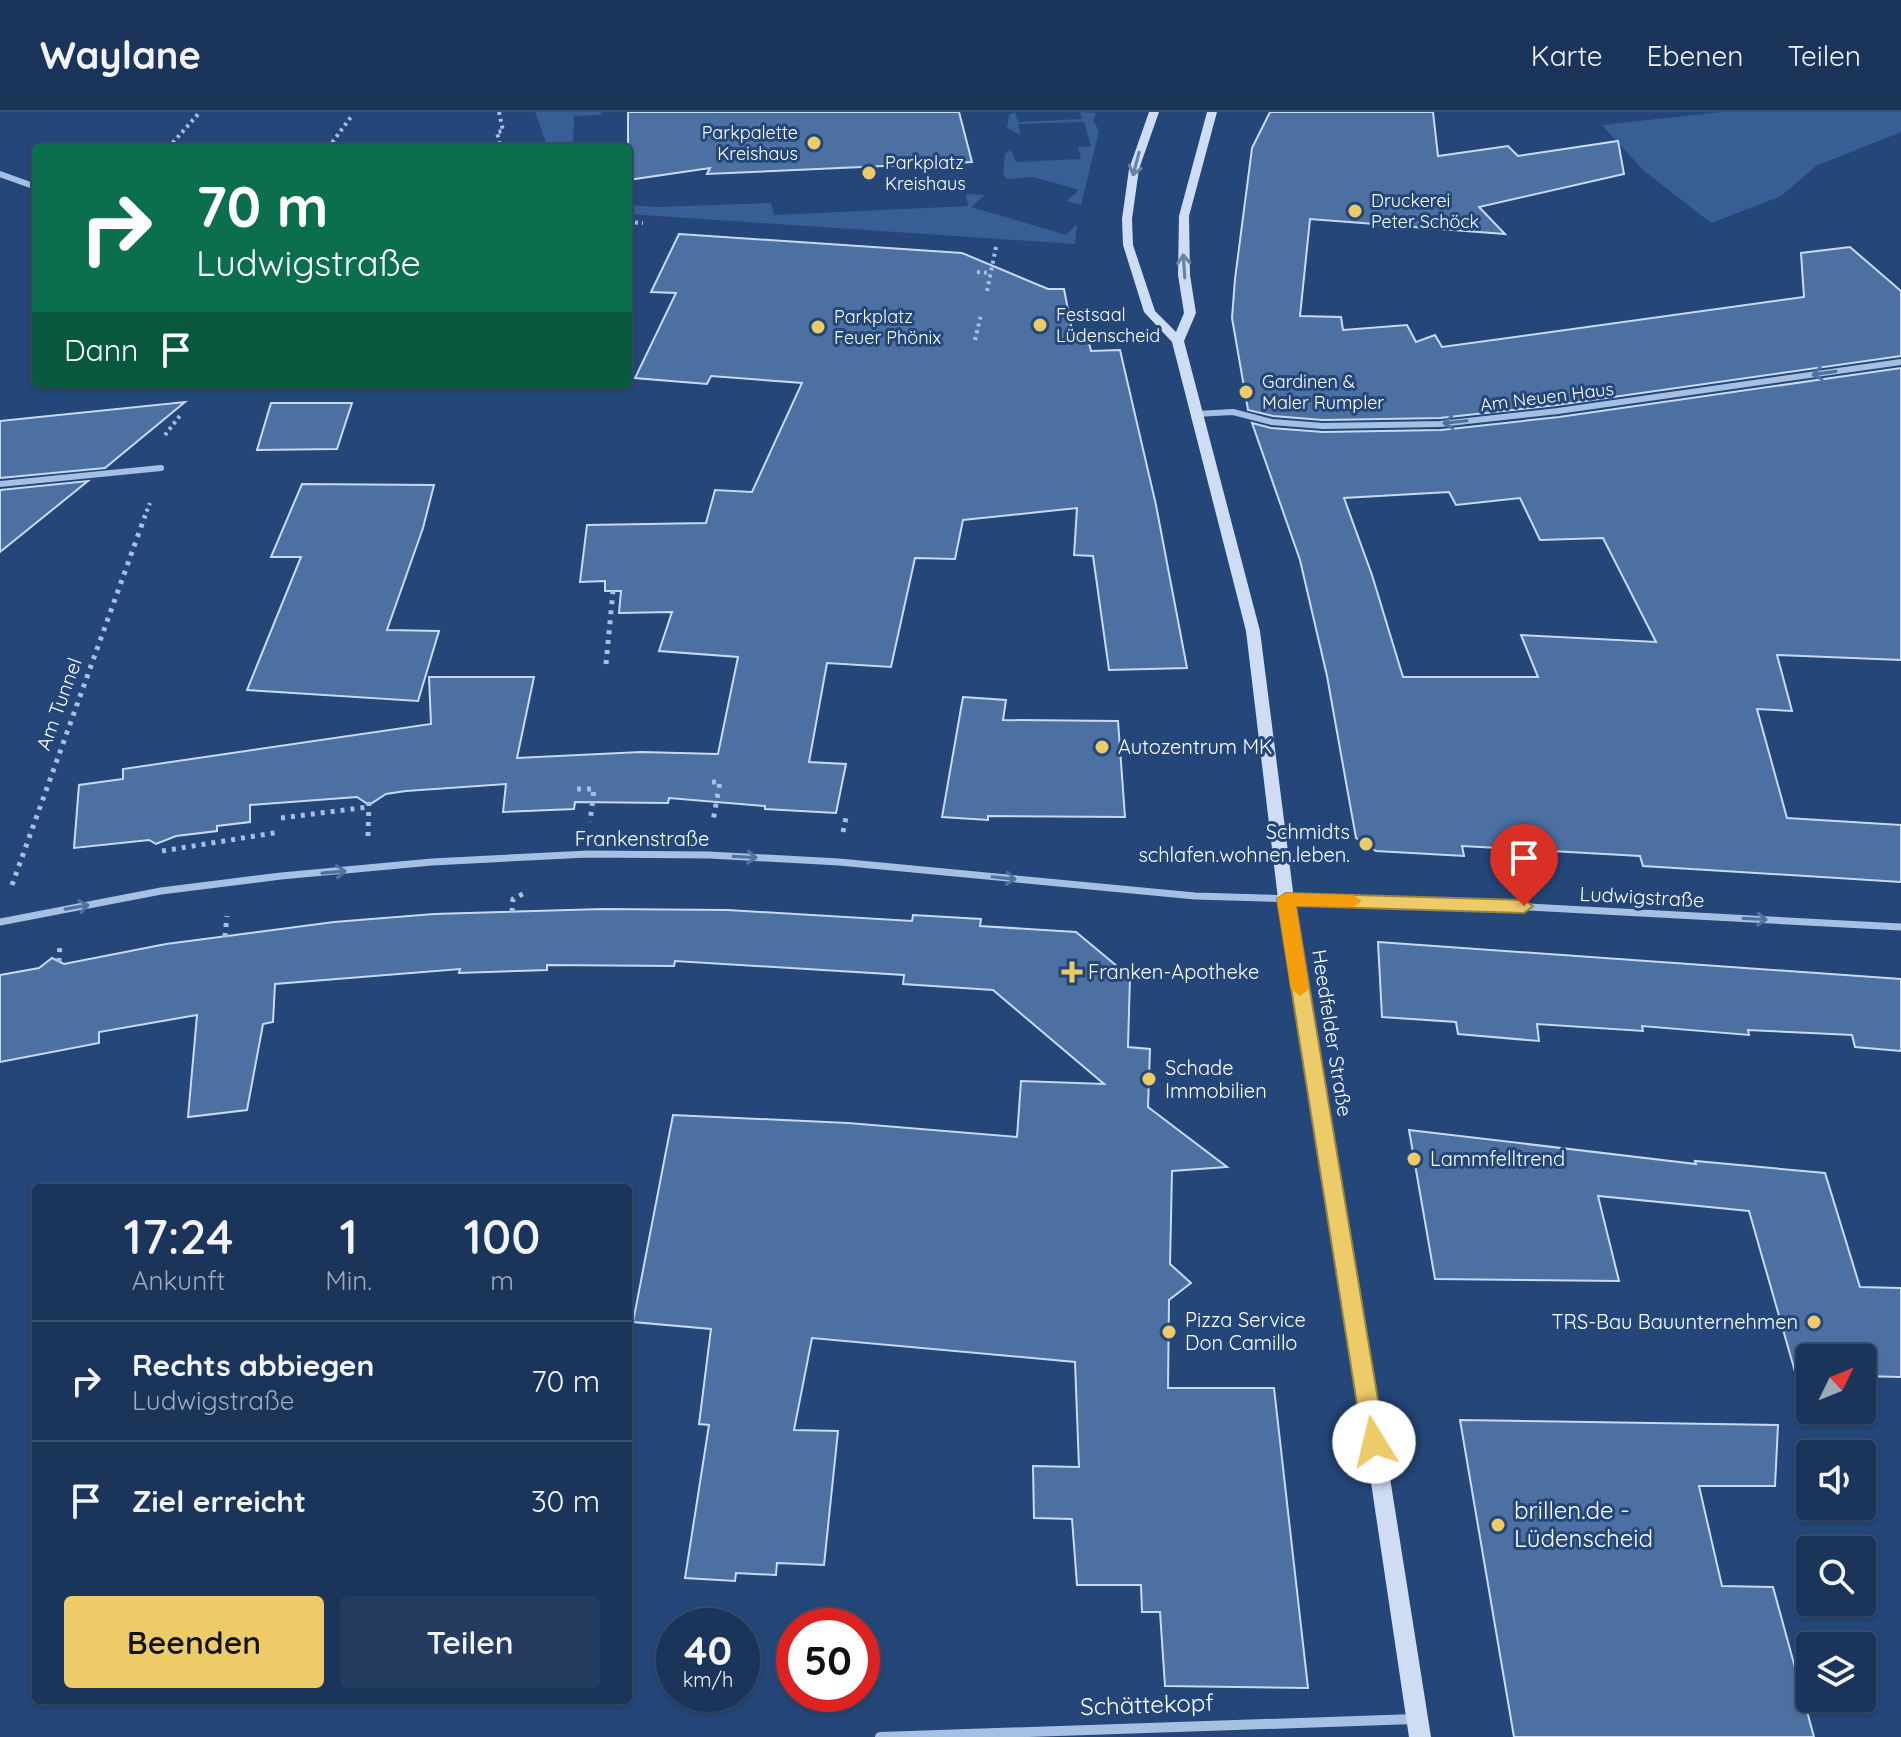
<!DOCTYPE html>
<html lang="de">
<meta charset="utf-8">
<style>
body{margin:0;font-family:Quicksand,sans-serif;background:#243c60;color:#f1f3f6;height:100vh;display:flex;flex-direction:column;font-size:30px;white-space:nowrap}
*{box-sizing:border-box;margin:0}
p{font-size:26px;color:#a0aabb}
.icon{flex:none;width:44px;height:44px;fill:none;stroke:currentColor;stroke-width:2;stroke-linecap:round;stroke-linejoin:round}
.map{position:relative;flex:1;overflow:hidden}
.details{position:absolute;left:32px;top:1072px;width:600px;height:520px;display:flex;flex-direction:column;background:#1b345a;border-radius:8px;box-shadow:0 2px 6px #0004,0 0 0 2px #394f70}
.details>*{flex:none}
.hud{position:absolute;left:32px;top:32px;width:600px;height:244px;border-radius:8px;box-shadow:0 2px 6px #0004,0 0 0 2px #394f70;background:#0b6e4f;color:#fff;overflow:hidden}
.needle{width:52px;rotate:47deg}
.buttons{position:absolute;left:1796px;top:1232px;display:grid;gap:16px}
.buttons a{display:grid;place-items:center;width:80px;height:80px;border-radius:8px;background:#1b345a;box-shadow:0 2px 6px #0004,0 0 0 2px #394f70;font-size:40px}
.speed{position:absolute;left:656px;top:1496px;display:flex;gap:16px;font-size:40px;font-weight:700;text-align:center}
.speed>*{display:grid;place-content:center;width:104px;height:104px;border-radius:50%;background:#1b345a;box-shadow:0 2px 6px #0004,0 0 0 2px #394f70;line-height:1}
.speed small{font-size:20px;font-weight:400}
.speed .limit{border:12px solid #d22;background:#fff;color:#111}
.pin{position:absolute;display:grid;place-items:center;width:68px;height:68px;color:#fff;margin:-82px -34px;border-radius:50% 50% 50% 0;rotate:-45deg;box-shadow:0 0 8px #0007}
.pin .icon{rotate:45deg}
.me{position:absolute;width:88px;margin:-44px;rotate:351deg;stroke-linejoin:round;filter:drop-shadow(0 0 6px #0008)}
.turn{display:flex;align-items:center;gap:28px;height:168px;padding:0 32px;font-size:36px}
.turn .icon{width:104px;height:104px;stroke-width:2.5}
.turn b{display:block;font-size:56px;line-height:68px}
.then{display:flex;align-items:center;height:76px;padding:0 32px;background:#0003;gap:16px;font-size:30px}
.eta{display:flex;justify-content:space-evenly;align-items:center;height:136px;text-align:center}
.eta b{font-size:48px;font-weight:600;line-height:56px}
.cta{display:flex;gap:16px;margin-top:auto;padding:16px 32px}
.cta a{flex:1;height:92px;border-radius:8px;background:#edcb69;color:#111;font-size:32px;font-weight:600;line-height:92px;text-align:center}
.cta a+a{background:#243c60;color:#f1f3f6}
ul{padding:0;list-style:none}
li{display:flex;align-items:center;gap:24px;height:120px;padding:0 32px;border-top:2px solid #394f70}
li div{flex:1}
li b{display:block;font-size:30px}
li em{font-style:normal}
header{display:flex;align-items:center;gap:48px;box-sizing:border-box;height:112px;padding:0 40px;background:#1b345a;border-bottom:2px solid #394f70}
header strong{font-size:38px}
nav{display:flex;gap:44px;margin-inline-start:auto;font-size:28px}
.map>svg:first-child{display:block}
.green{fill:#375f95}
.building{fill:#4c70a2;stroke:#c8daf3;stroke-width:2;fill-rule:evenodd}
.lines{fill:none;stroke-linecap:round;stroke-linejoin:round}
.path-far1{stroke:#a5c0e3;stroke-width:4;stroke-dasharray:3 4;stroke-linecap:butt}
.path{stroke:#a5c0e3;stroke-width:5;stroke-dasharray:4 6;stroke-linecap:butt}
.street-far2{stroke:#a5c0e3;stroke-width:6}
.street-far1{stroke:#a5c0e3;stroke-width:7}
.street{stroke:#a5c0e3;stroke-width:10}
.secondary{fill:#ceddf3;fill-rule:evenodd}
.oneway{stroke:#6882a9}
.oneway2{stroke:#51719d}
.route{fill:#edcb69;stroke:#9a8444;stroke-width:2}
.slow{fill:#f59e0b}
.poi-dot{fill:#edcb69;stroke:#244678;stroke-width:3}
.labels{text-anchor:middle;stroke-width:6;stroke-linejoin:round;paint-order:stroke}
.far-poi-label{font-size:18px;fill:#fff;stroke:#244678;text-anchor:start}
.far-street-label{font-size:18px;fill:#fff;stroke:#244678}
.street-label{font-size:20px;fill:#fff;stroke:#244678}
.poi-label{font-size:20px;fill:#fff;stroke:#244678;text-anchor:start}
.near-poi-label{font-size:24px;fill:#fff;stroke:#244678;text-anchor:start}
.near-street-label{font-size:24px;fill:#fff;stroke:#244678}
</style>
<header>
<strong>Waylane</strong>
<nav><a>Karte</a><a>Ebenen</a><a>Teilen</a></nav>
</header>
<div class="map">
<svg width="1901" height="1625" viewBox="0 0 1901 1625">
<rect width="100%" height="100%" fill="#244678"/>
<g class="green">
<polygon points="535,0 601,0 601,3 574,4 573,36 548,36"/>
<polygon points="1015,0 1018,10 1082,7 1080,0 1096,1 1093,8 1099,19 1081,93 1067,89 1079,78 1033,65 1007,67 1003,62 1005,42 1011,38 1016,50 1081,47 1078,35 1091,34 1084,10 1018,12 1021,23 1007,16 1009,3"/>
<polygon points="1722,0 1901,0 1901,20 1816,54 1781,84 1711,111 1643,58 1602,13"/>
<polygon points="966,82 985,83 971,95 1066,123 1077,112 1075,132 628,102 628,93 656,95 771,91 774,103 968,94"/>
</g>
<g class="building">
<polygon points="628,0 959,0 972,50 707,62 710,56 628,68"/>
<polygon points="1270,0 1433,0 1438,44 1508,34 1518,44 1618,29 1624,62 1479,95 1505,122 1310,107 1300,204 1341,205 1343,218 1407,213 1416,230 1435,223 1442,235 1804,185 1801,141 1850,135 1901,179 1901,244 1557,293 1440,306 1323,308 1273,304 1248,298 1232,206 1235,167 1252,36"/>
<polygon points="679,122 962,141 1048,177 1064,177 1073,223 1087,222 1091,239 1120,238 1156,393 1187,556 1109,558 1093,444 1074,443 1077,396 963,408 955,447 915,446 891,555 827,551 809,650 846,652 836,701 765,697 765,694 669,686 668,691 575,690 574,697 503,700 506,672 406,679 386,682 369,693 357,685 250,693 250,710 217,714 217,719 176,724 156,732 149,728 74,736 79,673 123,667 123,657 431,612 429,565 534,565 517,646 641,640 718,642 738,545 659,539 672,500 619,501 621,479 605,479 605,469 580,470 587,413 706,411 715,378 752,380 802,271 711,264 707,272 635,266 676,181 651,180"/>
<path d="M1901,256V548L1777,543L1792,599L1757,597L1787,706L1901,713V770L1643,754L1640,744L1462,734L1464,744L1376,739L1356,726L1327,564L1300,448L1252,311L1271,316L1323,320L1441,318L1559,305ZM1449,380L1456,393L1520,386L1540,428L1603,426L1656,530L1521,523L1538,565H1403L1372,463L1344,386Z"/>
<polygon points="185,290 105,356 0,366 0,309"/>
<polygon points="271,291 352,291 337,337 257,338"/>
<polygon points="88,369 0,440 0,378"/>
<polygon points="302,372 434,373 423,416 387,518 439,519 418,589 247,578 301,445 271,445"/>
<polygon points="963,585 1006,588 1003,608 1118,609 1125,705 988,704 988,708 942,705"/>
<polygon points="603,797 728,798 912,809 913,803 981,807 980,814 1076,820 1130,865 1128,935 1150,937 1148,995 1227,1055 1172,1059 1170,1152 1191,1171 1169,1188 1168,1276 1274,1276 1308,1576 1165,1574 1160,1500 1142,1500 1141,1473 1077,1473 1072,1407 1034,1406 1033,1354 1079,1355 1075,1250 812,1226 794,1318 838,1319 824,1453 777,1451 776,1463 736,1461 735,1469 685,1466 709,1313 699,1312 711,1217 633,1210 673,1003 848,1011 1017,1025 1021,969 1104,972 993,878 903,872 904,863 675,849 674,854 547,853 547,858 459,861 460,857 275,872 273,910 263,912 247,998 188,1005 197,903 99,920 99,931 0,950 0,863 39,856 52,846 64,852 166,832 334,810 434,802"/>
<polygon points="1378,830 1901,867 1901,939 1855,935 1852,923 1748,918 1749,923 1642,914 1643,919 1537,912 1539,929 1458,922 1456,910 1382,905"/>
<polygon points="1409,1018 1696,1052 1695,1049 1825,1061 1860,1175 1901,1176 1901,1265 1862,1264 1862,1246 1810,1246 1810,1263 1796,1263 1749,1099 1598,1084 1619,1169 1435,1167"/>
<polygon points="1460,1308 1778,1313 1775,1374 1699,1374 1722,1474 1773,1475 1814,1625 1514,1625"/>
</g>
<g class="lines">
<g class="path-far1">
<polyline points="499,0 503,19 497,20 500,34"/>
<polyline points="527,31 528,36"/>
<polyline points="168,36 200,0"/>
<polyline points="328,36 351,5"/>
<polyline points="628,110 643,111"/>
<polyline points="977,160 991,161"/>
<polyline points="987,179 996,135"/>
<polyline points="975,228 981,203"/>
<polyline points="165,323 182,301"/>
<polyline points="144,406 150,391"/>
</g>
<g class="path">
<polyline points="606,552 613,479"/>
<polyline points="712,670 720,670 713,709"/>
<polyline points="577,677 594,677 590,710"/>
<polyline points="281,706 369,695"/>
<polyline points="843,720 847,701"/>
<polyline points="368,724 369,689"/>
<polyline points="162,739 280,720"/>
<polyline points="12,773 145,404"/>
<polyline points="512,800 513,787 527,780"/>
<polyline points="225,825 227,804"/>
<polyline points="59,850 60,831"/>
</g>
<g class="street-far2">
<polyline points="0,62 36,75"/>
<polyline points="1196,302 1233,300 1272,310 1323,314 1440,312 1558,299 1901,250"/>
<polyline points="0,372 161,356"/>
</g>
<polyline class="street-far1" points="0,810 161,779 281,764 432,750 588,742 709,743 839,750 1195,784 1492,793 1901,815"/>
<polyline class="street" points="880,1625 1415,1607"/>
<polygon class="secondary" points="1149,0 1159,0 1139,57 1132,107 1133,133 1155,199 1176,220 1184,201 1178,163 1179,104 1207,0 1217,0 1189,104 1190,163 1196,201 1184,229 1260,519 1294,787 1360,1176 1431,1625 1409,1625 1342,1176 1278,787 1246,519 1172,230 1144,200 1123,133 1122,107 1129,57"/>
</g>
<defs><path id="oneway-shaft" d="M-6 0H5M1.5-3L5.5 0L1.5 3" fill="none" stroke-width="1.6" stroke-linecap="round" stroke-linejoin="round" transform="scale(2)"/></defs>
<g class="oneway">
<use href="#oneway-shaft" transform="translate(1136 52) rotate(105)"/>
<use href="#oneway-shaft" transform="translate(1184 154) rotate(-94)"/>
</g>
<g class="oneway2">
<use href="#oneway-shaft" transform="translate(1824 261) rotate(172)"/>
<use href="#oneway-shaft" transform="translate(1455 310) rotate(174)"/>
<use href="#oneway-shaft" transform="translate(745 745) rotate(3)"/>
<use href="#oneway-shaft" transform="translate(334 760) rotate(-5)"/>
<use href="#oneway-shaft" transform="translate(1004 766) rotate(6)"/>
<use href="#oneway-shaft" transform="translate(77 795) rotate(-10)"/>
<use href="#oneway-shaft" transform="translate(1755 807) rotate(3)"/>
</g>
<polygon class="route" points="1286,781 1524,788 1533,794 1524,801 1296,794 1385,1330 1382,1337 1374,1340 1366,1337 1363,1330 1277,787"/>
<polygon class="slow" points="1286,781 1353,783 1362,789 1353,795 1296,794 1309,877 1300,884 1291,877 1277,787"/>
<g class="poi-dot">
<circle cx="814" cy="31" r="8"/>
<circle cx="869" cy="61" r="8"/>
<circle cx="1355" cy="99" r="8"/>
<circle cx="1040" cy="213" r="8"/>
<circle cx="818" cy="215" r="8"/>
<circle cx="1246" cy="280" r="8"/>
<circle cx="1102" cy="635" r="8"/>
<circle cx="1366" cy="732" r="8"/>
<path d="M1068 848h8v8h8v8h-8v8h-8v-8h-8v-8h8z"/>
<circle cx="1149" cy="967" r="8"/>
<circle cx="1414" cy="1047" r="8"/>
<circle cx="1814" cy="1210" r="8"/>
<circle cx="1169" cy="1220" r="8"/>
<circle cx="1498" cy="1413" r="8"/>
</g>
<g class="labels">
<g class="far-poi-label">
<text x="798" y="27" text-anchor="end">Parkpalette<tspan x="798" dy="21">Kreishaus</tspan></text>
<text x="885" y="57">Parkplatz<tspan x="885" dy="21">Kreishaus</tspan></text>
<text x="1371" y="95">Druckerei<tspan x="1371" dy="21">Peter Schöck</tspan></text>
<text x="1056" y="209">Festsaal<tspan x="1056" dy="21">Lüdenscheid</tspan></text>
<text x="834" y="211">Parkplatz<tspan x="834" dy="21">Feuer Phönix</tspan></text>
<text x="1262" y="276">Gardinen &amp;<tspan x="1262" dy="21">Maler Rumpler</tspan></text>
</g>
<g class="far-street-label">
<text transform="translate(1547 285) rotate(-7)" y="6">Am Neuen Haus</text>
</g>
<g class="street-label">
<text transform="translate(59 592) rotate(-70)" y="7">Am Tunnel</text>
<text x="642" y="734">Frankenstraße</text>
<text transform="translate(1642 785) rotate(3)" y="7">Ludwigstraße</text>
<text transform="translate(1332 921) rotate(81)" y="7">Heedfelder Straße</text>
</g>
<g class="poi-label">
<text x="1118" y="642">Autozentrum MK</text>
<text x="1350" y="727" text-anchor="end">Schmidts<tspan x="1350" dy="23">schlafen.wohnen.leben.</tspan></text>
<text x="1088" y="867">Franken-Apotheke</text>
<text x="1165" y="963">Schade<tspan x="1165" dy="23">Immobilien</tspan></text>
<text x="1430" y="1054">Lammfelltrend</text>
<text x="1185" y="1215">Pizza Service<tspan x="1185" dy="23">Don Camillo</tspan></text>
<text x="1798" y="1217" text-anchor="end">TRS-Bau Bauunternehmen</text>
</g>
<g class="near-poi-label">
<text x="1514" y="1407">brillen.de -<tspan x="1514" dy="28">Lüdenscheid</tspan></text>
</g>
<g class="near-street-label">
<text transform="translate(1147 1593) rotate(-2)" y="8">Schättekopf</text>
</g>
</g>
</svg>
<div class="buttons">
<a><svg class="needle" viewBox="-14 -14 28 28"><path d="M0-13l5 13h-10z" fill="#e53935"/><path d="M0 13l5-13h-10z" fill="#a0aabb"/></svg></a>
<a><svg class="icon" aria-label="sound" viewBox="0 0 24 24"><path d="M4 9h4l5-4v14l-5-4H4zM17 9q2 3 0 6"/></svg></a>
<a><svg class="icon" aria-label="search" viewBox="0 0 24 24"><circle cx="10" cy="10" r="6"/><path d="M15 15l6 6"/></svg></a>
<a><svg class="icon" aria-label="layers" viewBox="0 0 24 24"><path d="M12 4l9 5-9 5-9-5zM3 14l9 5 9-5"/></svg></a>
</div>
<div class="speed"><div>40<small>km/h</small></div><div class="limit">50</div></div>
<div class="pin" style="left:1524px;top:794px;background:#d93025"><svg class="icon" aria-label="arrive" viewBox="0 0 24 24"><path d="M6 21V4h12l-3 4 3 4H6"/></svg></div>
<svg class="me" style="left:1374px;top:1330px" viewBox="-20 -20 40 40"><circle r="19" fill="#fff"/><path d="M0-13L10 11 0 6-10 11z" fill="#edcb69"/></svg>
<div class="hud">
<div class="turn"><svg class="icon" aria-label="right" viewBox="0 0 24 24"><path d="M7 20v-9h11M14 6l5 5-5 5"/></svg><div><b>70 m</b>Ludwigstraße</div></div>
<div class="then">Dann<svg class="icon" aria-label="arrive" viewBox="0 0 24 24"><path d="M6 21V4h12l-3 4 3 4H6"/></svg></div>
</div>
<section class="details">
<div class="eta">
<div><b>17:24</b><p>Ankunft</p></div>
<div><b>1</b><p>Min.</p></div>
<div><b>100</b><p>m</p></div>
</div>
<ul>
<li><svg class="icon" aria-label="right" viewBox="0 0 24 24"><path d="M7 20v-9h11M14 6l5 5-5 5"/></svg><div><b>Rechts abbiegen</b><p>Ludwigstraße</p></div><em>70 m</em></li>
<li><svg class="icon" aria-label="arrive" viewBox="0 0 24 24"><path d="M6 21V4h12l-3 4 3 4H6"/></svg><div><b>Ziel erreicht</b></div><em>30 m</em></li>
</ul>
<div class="cta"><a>Beenden</a><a>Teilen</a></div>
</section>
</div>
